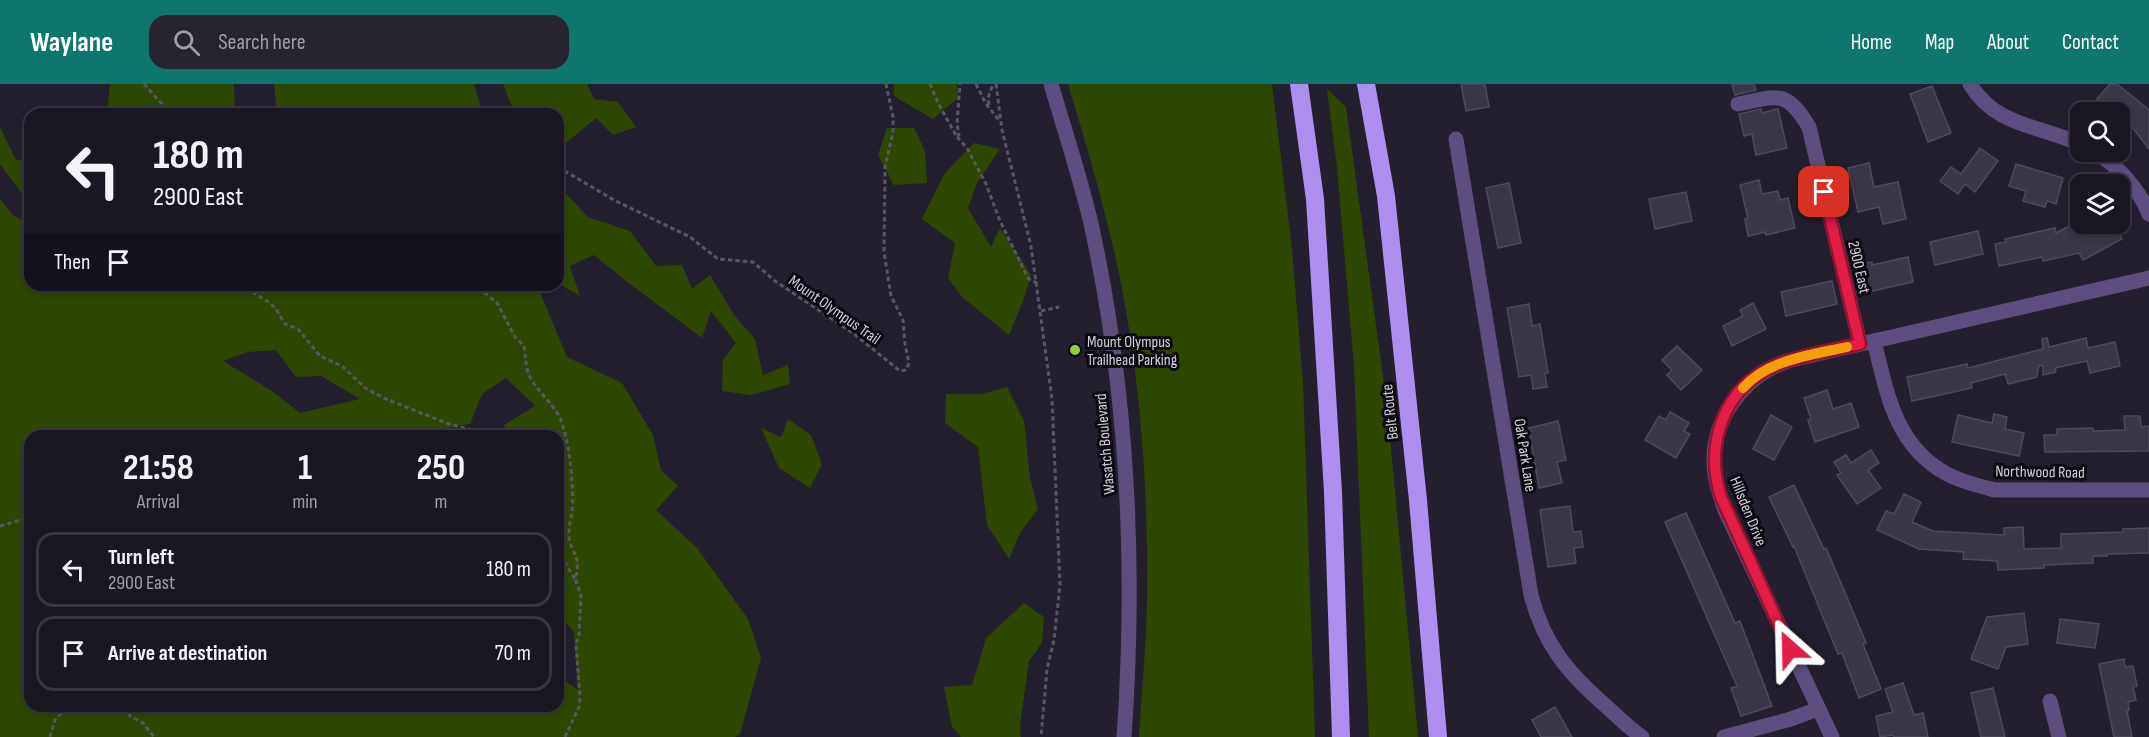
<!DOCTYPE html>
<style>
body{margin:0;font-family:"Sofia Sans Condensed",sans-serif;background:#272430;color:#f1f3f6;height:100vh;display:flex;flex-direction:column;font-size:22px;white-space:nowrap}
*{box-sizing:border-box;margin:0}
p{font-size:20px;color:#9f9fa6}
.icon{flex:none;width:33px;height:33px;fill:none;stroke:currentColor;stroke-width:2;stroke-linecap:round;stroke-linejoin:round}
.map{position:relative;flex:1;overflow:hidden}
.details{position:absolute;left:24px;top:346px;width:540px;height:282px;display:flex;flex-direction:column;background:#1a1723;border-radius:18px;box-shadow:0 3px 9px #0003,0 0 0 2px #383641}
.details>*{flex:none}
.banner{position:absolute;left:24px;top:24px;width:540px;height:183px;border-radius:18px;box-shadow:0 3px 9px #0003,0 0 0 2px #383641;background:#1a1723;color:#f1f3f6;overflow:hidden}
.fabs{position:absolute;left:2070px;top:18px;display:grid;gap:12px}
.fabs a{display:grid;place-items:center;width:60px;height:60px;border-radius:12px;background:#1a1723;box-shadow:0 3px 9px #0003,0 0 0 2px #383641;font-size:30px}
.pin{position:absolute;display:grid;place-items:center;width:51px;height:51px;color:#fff;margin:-26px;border-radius:12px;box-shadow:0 3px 9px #0006}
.me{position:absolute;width:66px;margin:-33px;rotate:335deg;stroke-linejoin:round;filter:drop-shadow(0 0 4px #0008)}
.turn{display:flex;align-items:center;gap:21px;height:126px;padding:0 30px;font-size:27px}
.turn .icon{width:78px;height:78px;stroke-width:2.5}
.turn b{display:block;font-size:42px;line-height:51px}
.then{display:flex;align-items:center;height:57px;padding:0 30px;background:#0003;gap:12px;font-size:22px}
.eta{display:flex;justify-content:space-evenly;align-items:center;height:102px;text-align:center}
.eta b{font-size:36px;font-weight:700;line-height:42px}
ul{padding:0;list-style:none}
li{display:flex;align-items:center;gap:18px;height:75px;margin:0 12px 9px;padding:0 18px;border:3px solid #383641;border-radius:18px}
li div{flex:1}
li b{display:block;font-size:22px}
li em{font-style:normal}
header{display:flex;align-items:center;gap:36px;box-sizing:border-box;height:84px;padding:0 30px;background:#0f766e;color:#fff}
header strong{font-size:28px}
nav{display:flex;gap:33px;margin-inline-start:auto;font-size:21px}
.search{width:420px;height:54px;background:#272430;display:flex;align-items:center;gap:15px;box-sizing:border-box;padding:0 21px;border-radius:18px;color:#9f9fa6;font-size:22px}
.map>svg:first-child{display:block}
.green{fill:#2d4700;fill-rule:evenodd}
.building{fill:#3a3547;stroke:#4e495c;stroke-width:1.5}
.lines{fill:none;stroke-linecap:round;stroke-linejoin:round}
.path{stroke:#595563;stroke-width:3;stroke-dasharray:4.5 3;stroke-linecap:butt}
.minor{stroke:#5d4e7f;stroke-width:15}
.highway{stroke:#ae8ff0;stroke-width:18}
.route-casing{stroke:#92132f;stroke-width:15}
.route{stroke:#e11d48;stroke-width:10}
.slow{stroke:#f59e0b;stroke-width:10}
.poi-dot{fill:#92cd3e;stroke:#0c0a11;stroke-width:2}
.labels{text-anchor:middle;stroke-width:6;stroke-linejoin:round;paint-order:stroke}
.street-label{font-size:16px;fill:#d3d0db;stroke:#0c0a11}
.poi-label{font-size:16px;fill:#d3d0db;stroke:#0c0a11;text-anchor:start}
</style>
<header>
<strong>Waylane</strong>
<div class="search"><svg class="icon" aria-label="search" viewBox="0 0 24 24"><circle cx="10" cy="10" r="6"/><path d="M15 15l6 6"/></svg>Search here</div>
<nav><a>Home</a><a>Map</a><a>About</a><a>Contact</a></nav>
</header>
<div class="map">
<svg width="2149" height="653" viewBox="0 0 2149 653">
<rect width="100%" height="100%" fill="#231f2f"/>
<g class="green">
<polygon points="110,0 234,0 235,29 239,30 107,30"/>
<polygon points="274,0 474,0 483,30 277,30"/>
<polygon points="503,0 587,0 594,15 618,18 636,43 613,51 596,34 566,59 558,58 558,30 515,30"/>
<polygon points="894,0 957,0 958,14 933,35 894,12"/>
<path d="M1068,0H1272L1292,165L1303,299L1315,653H1139C1141,618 1144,584 1146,549C1150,446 1144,334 1127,233C1114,153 1091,77 1068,0Z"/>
<polygon points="1327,5 1346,23 1387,321 1418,653 1369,653 1354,282 1337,83"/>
<polygon points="0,43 16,76 30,76 30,112 22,110 0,80"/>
<polygon points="887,44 914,44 925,67 927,99 894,101 878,71"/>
<polygon points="974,59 1000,65 977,99 968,124 991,163 1000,144 1031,191 1023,217 1009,251 962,213 948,194 955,159 922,135 945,89"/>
<polygon points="558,101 588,133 630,147 656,182 682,181 692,205 710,191 734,231 755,255 763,291 788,281 790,300 751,311 722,307 723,276 736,259 711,227 702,254 630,200 594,171 570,182 580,212 559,200 558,150 564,131 558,126"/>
<path d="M0,115L13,131L30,140V201H537L567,273L622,299L653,351L661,386L678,402L656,426L697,464L748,535L761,574L740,650L735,653H0ZM276,266L296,293L321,292L360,315L300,329L272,307L223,277L248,268ZM506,294L535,322L504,341L506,352H558V531L574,548L578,606L558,592V622H30V352H352L354,350L358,352H450L451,343L470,340L482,310Z"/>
<polygon points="1007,303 1024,337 1030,394 1038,425 1020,449 1009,475 987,441 978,363 945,339 946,310 983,310"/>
<polygon points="788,335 811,351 822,380 810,404 779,384 761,344 781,353"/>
<polygon points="1024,519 1044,533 1042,559 1029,577 1020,641 1021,653 961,653 952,643 944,603 972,601 986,554"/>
</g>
<g class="building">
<polygon points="1461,0 1485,0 1489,23 1466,27"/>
<polygon points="1732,0 1754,0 1756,6 1735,11"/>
<polygon points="2110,0 2117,0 2149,26 2149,65 2132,43 2120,33 2120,28 2113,28 2097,15"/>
<polygon points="1932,2 1951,49 1928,58 1910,10"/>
<polygon points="1761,25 1762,29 1778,25 1787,64 1756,71 1752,50 1744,52 1739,30"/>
<polygon points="1980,64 1998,77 1975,108 1965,100 1958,110 1940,97 1951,83 1961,90"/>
<polygon points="1869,79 1874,103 1898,98 1906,135 1883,140 1879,123 1858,128 1848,84"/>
<polygon points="2016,80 2063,94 2056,120 2047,117 2045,123 2023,117 2026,107 2009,102"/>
<polygon points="1759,96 1762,110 1778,107 1780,116 1788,114 1795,144 1766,151 1765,148 1748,152 1745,135 1748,134 1740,101"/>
<polygon points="1509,99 1521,159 1498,164 1486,104"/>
<polygon points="1686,108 1692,137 1655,145 1649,115"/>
<polygon points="2073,140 2114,140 2122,155 2083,176 2079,169 2043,177 2042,173 1999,182 1995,160 2006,158 2005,155 2055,144 2056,149"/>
<polygon points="1978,147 1983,170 1935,181 1930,158"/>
<polygon points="1908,173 1913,198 1863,209 1856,181 1872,178 1872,181"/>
<polygon points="1832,197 1837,220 1786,232 1781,208"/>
<polygon points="1753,219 1766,245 1732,262 1723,242 1743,232 1740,226"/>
<polygon points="1529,220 1532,242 1540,240 1548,289 1545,289 1547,303 1533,305 1531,291 1519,293 1507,224"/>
<polygon points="2047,254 2049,263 2086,254 2088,264 2115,258 2120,282 2090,289 2087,277 2055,284 2056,288 2043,291 2043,282 2039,281 2037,293 2008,300 2005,290 1971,299 1972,304 1912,317 1907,293 1967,280 1968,284 2043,265 2042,255"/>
<polygon points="1677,262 1702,286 1681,306 1667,291 1672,286 1662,276"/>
<polygon points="1827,306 1833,325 1851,319 1859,343 1815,358 1808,336 1811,335 1804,314"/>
<polygon points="1670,328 1689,339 1684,347 1690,350 1676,374 1645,356 1659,332 1666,336"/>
<polygon points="1994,330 2007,333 2005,345 2024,349 2019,372 1952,358 1958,331 1992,339"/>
<polygon points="1771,331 1792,343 1774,376 1753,365"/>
<polygon points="2124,332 2140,332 2141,343 2149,342 2149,367 2045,368 2044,351 2057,351 2057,345 2093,344 2093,347 2125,346"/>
<polygon points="1558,337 1566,376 1557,378 1562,399 1539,404 1529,344"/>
<polygon points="1871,366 1879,379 1868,386 1881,404 1857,420 1837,391 1841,389 1834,378 1846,371 1851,379"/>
<polygon points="1794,401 1824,465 1826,464 1849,518 1866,559 1863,560 1881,605 1859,614 1842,569 1838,570 1794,462 1793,463 1769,413"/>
<polygon points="1904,410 1921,418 1912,438 1933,447 2004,451 2004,444 2023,443 2024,465 2061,464 2061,450 2123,448 2123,445 2149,444 2149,469 2107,470 2107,472 2093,472 2093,479 2044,481 2044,484 1998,486 1997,477 1963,475 1964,468 1919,465 1877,446 1886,427 1894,430"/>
<polygon points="1570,422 1573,448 1581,447 1583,463 1574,464 1576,479 1548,483 1540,426"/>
<polygon points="1686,429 1735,539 1740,537 1772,622 1741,632 1731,604 1737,602 1665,438"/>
<polygon points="2024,529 2028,560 2006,563 1998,585 1971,575 1987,533"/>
<polygon points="2060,535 2099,540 2095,564 2057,559"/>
<polygon points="2124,575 2125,583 2133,582 2137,602 2133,603 2136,616 2128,618 2129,626 2127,627 2132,653 2114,653 2099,580"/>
<polygon points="1903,599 1914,631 1923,629 1928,653 1894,653 1893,651 1880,653 1876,632 1893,628 1885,605"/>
<polygon points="1993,604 2005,653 1981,653 1971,609"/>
<polygon points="1555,623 1572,653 1541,653 1532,636"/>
</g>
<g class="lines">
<g class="path">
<polyline points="144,0 171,30"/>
<polyline points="930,0 939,21 957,53 959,51 957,40 960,0"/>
<polyline points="976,0 986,20 999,36"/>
<polyline points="996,0 1002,46 1031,162 1052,315 1060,501 1054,556 1047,585 1041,653"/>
<polyline points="989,21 988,14 993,0"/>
<polyline points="957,53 967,64 986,100 1000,137 1026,190 1029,195 1037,199"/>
<polyline points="558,83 614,116 690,153 718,175 753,178 775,197 854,250 900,287 906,286 909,279 905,260 903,236 891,212 884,168 885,83 893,48 893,33 886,0"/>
<polyline points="249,201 254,209 270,219 276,225 285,240 298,245 320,272 342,282 365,304 386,315 449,340 495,352"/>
<path d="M483,201L485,209L497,219L515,253L524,262C526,273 525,283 530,293C536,306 552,318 560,334C570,358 574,403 572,429C571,435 569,441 569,448C568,470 583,468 575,495L558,467"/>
<polyline points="1041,227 1059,223"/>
<polyline points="0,442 30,433"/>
<polyline points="127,622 130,632 143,639 154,653"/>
<polyline points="50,653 55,636 68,622"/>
<polyline points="565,653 579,623 580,614 576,560 579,551 581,511 575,495"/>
</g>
<g class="minor">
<path d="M1051,0C1065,48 1081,95 1092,144C1128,311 1136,483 1124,653"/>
<path d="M1970,0C1996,43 2039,41 2080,60"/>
<path d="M1738,20C1778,12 1786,5 1809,43L1860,260"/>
<path d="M1456,55L1531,511C1544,561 1568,589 1606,622C1618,633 1629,644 1642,653"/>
<path d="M2095,68C2119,83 2138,104 2149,130"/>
<path d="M1874,257C1887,309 1895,362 1947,390C1962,398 1979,402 1995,406H2149"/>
<polyline points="2050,617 2059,653"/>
<polyline points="1724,653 1791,635 1818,625"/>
<path d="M1832,653L1725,426C1721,414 1716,402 1715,390C1708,337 1743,291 1791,276L2149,194"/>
</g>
<g class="highway">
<polyline points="1299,0 1315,115 1333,408 1341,653"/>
<polyline points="1366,0 1386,112 1418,416 1438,653"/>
</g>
</g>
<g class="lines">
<defs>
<path id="route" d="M1790,565L1721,413C1704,360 1724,301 1779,280C1805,270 1834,266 1860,260L1824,108"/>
</defs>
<use href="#route" class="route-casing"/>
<use href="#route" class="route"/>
<path class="slow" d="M1743,304C1769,275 1812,271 1847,263"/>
</g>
<circle class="poi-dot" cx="1075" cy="266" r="6"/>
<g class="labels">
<g class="street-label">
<text transform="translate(1860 183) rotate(77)" y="6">2900 East</text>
<text transform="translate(835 225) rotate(35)" y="6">Mount Olympus Trail</text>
<text transform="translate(1389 328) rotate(-96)" y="6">Belt Route</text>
<text transform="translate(1104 360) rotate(-95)" y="6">Wasatch Boulevard</text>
<text transform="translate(1526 371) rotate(81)" y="6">Oak Park Lane</text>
<text transform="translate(2040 387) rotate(1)" y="6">Northwood Road</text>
<text transform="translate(1749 427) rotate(68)" y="6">Hillsden Drive</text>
</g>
<g class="poi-label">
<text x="1087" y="263">Mount Olympus<tspan x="1087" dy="18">Trailhead Parking</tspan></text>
</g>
</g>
</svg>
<div class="fabs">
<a><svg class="icon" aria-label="search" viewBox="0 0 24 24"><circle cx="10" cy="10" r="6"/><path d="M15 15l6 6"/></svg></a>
<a><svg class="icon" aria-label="layers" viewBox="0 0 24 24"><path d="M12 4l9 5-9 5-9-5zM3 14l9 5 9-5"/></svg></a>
</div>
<div class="pin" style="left:1824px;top:108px;background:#d93025"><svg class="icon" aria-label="arrive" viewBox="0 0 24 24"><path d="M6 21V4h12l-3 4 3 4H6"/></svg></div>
<svg class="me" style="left:1790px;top:565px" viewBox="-20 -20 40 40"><path d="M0-17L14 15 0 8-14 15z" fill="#e11d48" stroke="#fff" stroke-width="4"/></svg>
<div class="banner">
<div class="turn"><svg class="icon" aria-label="left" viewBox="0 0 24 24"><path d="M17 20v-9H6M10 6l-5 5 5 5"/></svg><div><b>180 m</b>2900 East</div></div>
<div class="then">Then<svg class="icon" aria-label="arrive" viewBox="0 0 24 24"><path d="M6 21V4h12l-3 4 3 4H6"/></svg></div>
</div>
<section class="details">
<div class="eta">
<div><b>21:58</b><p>Arrival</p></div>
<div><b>1</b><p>min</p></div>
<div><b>250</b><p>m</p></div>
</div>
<ul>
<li><svg class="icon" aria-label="left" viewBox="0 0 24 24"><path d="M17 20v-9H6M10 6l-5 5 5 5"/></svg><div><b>Turn left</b><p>2900 East</p></div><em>180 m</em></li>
<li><svg class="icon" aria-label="arrive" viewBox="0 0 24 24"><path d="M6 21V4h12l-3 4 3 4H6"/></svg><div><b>Arrive at destination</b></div><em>70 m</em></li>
</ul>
</section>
</div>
